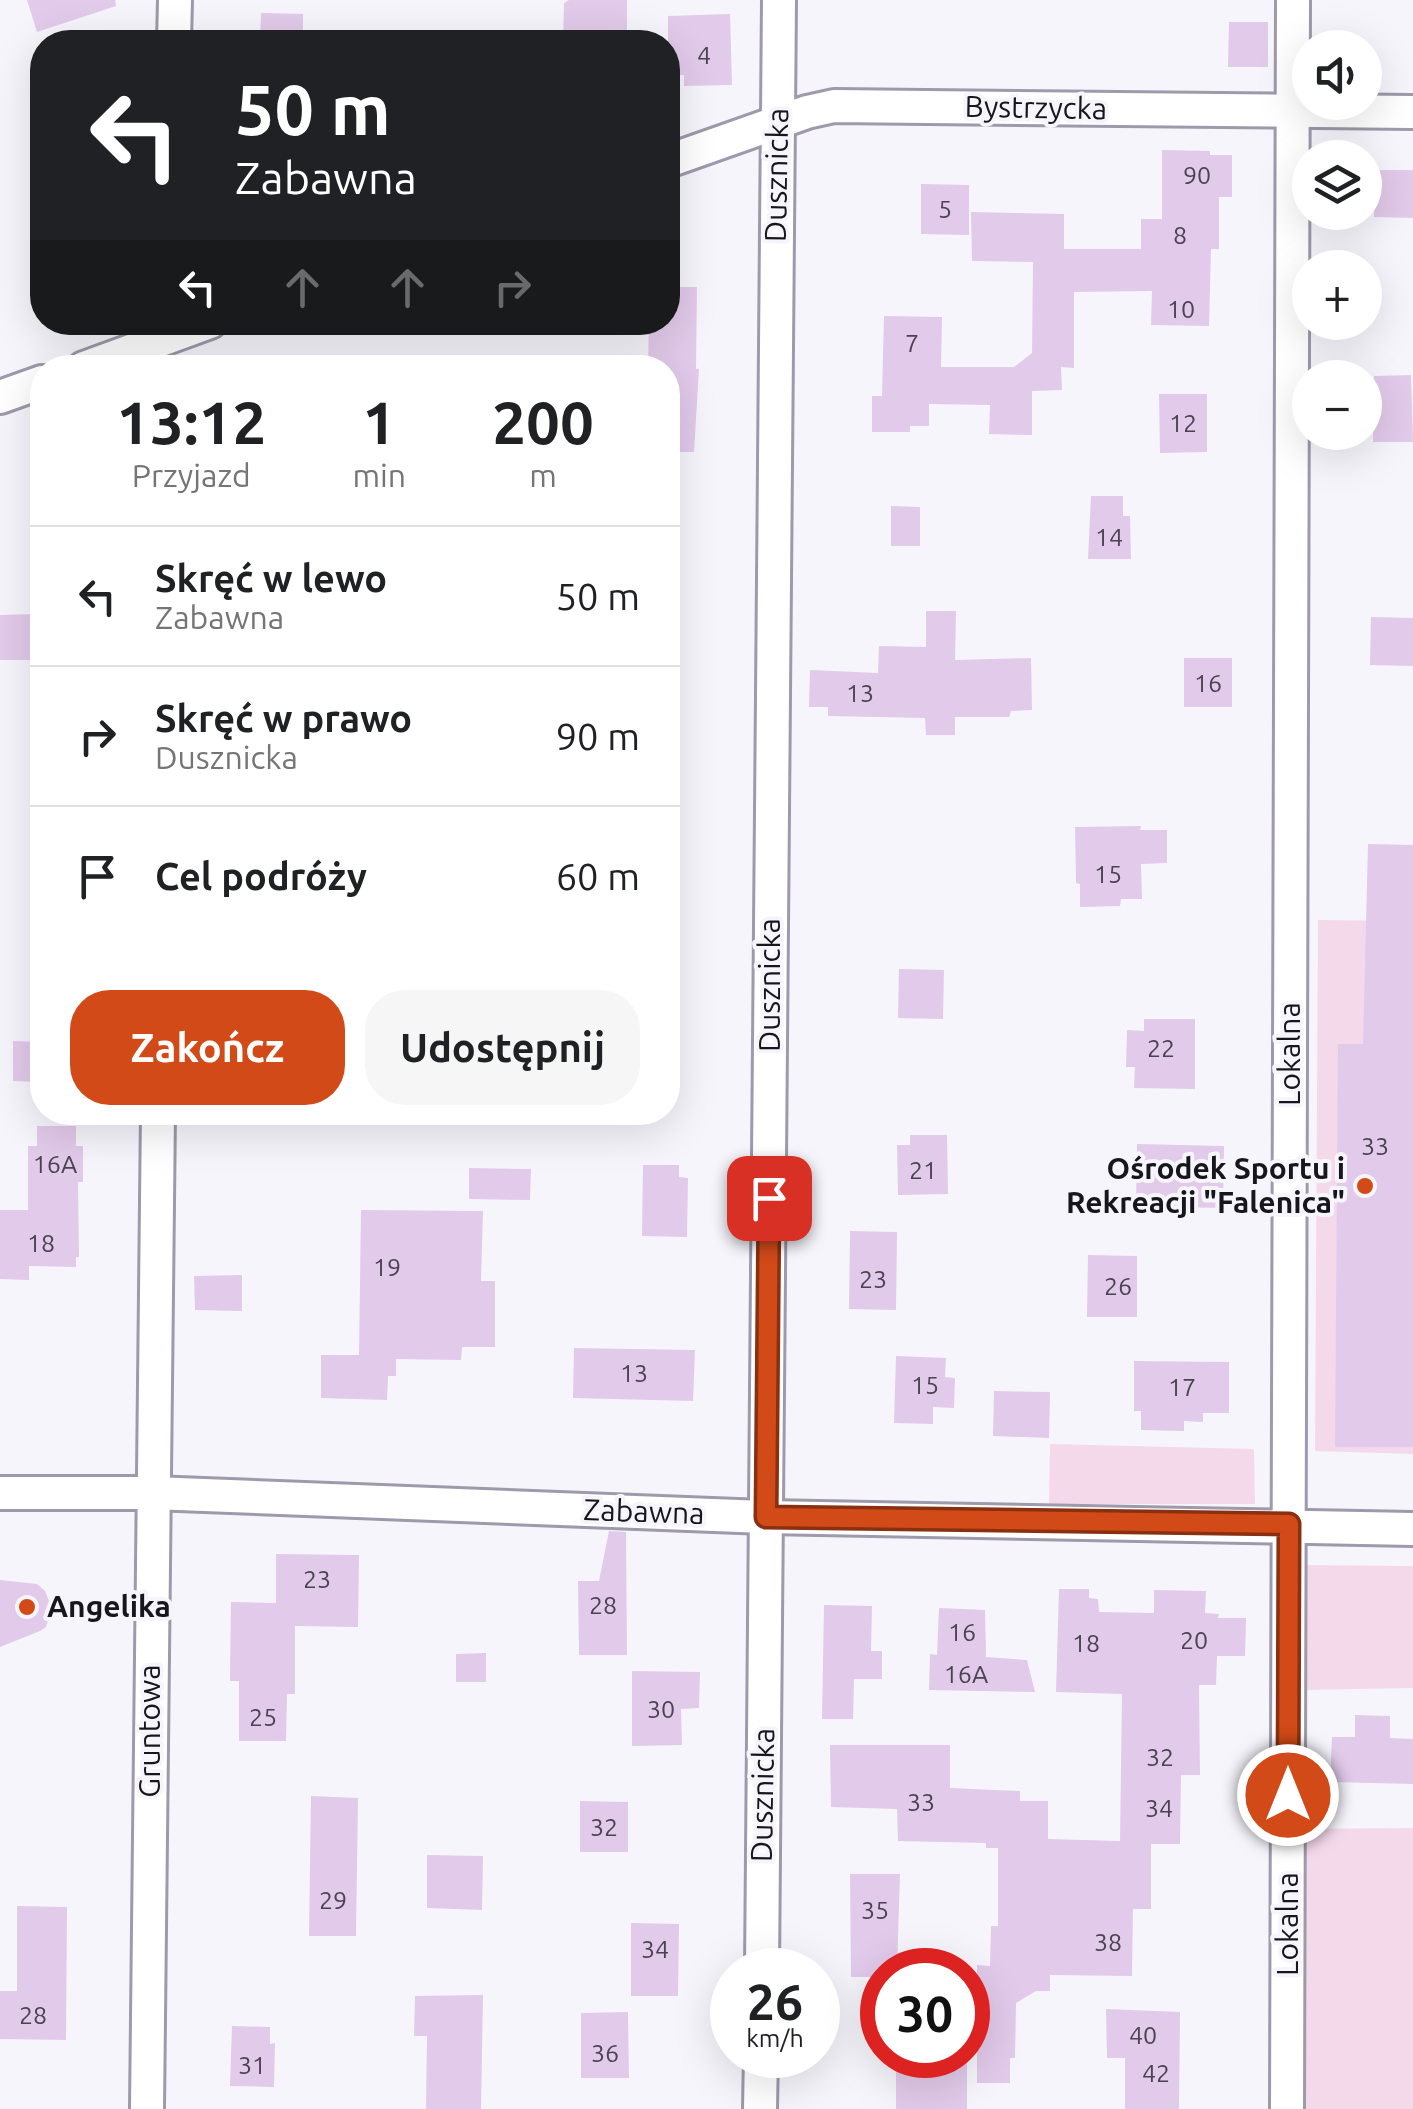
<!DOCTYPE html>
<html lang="pl">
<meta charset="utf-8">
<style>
body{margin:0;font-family:Ubuntu,sans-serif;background:#f6f6f6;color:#202124;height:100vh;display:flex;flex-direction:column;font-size:38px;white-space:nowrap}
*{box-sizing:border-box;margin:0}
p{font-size:32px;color:#757577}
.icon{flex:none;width:55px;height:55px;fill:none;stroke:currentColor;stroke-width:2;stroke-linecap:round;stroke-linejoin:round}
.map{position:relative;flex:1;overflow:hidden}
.side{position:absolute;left:30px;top:355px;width:650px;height:770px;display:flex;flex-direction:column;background:#fff;border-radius:40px;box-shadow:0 10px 40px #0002}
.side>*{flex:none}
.hud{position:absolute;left:30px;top:30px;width:650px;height:305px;border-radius:40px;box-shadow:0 10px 40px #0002;background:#202124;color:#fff;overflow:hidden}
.fabs{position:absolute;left:1292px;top:30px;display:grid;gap:20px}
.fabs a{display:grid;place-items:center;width:90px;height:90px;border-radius:50%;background:#fff;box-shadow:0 10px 40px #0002;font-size:50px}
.speed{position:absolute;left:710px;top:1948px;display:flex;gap:20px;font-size:50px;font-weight:700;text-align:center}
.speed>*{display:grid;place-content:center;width:130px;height:130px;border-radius:50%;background:#fff;box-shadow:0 10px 40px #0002;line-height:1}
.speed small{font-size:25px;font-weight:400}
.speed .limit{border:15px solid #d22;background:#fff;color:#111}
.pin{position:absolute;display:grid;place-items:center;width:85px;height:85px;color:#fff;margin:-42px;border-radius:20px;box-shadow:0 5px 15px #0006}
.me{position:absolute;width:110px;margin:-55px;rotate:0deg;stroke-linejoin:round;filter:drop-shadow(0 0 8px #0008)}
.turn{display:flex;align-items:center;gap:35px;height:210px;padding:0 40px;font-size:45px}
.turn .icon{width:130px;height:130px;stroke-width:2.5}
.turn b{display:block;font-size:70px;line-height:85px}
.lanes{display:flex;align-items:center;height:95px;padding:0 40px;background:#0003;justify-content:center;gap:50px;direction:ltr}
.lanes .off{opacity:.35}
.eta{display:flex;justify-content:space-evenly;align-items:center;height:170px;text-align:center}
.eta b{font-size:60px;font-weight:700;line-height:70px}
.action{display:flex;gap:20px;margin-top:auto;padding:20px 40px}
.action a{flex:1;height:115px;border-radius:40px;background:#d14a18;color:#fff;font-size:40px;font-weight:700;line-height:115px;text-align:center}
.action a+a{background:#f6f6f6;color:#202124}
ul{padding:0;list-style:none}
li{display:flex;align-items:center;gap:30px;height:140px;padding:0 40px;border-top:2px solid #e0e0e0}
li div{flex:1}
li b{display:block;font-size:38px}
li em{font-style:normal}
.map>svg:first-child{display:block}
.green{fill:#f4d9eb}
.building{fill:#e2caea}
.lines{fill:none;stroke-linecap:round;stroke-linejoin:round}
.street-casing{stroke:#9e99ab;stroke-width:38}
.street{stroke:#fff;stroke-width:32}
.route-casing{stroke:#883010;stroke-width:25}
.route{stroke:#d14a18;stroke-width:18}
.poi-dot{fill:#d14a18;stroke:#f7f5fc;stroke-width:4}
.labels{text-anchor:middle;stroke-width:8;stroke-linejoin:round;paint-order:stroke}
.number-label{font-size:25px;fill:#4a4350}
.street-label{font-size:30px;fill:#17161c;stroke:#f7f5fc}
.poi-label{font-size:30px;font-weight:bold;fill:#17161c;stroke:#f7f5fc;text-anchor:end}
</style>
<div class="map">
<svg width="1413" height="2109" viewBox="0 0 1413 2109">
<rect width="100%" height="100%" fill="#f7f5fc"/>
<g class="green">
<polygon points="1318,920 1413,921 1413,1454 1315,1451"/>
<polygon points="1050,1444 1254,1449 1255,1504 1049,1504"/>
<polygon points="1303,1565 1413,1566 1413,1688 1302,1690"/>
<polygon points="1413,1828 1413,2109 1303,2109 1301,1829"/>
</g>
<g class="building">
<polygon points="27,0 115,0 116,6 37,32"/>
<polygon points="569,0 627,0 627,42 563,42 564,3"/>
<polygon points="261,13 303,14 303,42 260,42"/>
<polygon points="730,14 732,85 684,86 684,75 668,75 668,16"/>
<polygon points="1229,22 1268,22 1268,67 1228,67"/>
<polygon points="1162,150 1210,151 1210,155 1232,155 1232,197 1219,197 1219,249 1211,249 1209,326 1151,325 1152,291 1074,292 1074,368 1061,367 1062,390 1032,391 1032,435 989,434 990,405 929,404 929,426 910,426 910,432 872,432 872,396 882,396 884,316 942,317 941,367 1014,367 1032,353 1033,262 972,261 971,212 1064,214 1064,249 1141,249 1141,219 1162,219"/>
<polygon points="1375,170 1413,170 1413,218 1374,217"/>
<polygon points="921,184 969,185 969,235 921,234"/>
<polygon points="668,287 697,287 696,369 699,369 694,452 668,452 668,368 648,368 649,322 668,322"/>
<polygon points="1411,375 1413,442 1373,442 1374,376"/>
<polygon points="1159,394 1207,394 1207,452 1160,453"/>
<polygon points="1091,496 1123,496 1123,516 1130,516 1131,559 1088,559"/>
<polygon points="891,506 920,507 920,546 891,546"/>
<polygon points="926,611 956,611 955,660 1031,658 1032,710 1011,711 1009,717 955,717 955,735 926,735 925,718 828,716 828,707 809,707 810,670 878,673 879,646 926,647"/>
<polygon points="36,614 37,660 0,660 0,615"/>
<polygon points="1371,617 1413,618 1413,666 1370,665"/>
<rect x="1184" y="658" width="48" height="49"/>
<polygon points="1141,826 1140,830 1167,830 1167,863 1141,864 1142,899 1121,899 1120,906 1080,907 1080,884 1076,883 1075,827"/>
<polygon points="1368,844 1413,845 1413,1447 1335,1447 1338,1044 1363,1044"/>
<polygon points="899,969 944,970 943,1019 898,1018"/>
<polygon points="1144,1019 1195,1019 1195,1089 1134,1088 1135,1067 1126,1067 1127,1030 1144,1031"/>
<polygon points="13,1041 42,1042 42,1082 13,1081"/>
<polygon points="37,1126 76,1126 76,1146 83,1146 83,1182 78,1182 79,1257 76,1257 76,1267 29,1266 29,1280 0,1279 0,1210 28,1210 28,1146 37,1146"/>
<polygon points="910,1135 947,1135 948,1194 898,1195 897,1145 910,1145"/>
<polygon points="1137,1144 1224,1146 1223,1208 1136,1206"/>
<polygon points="643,1165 679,1165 679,1177 688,1178 687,1237 642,1236"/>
<polygon points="469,1168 531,1169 530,1200 469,1199"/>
<polygon points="361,1210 483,1211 481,1281 495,1281 495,1347 462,1347 461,1360 396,1359 396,1376 388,1376 387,1400 321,1398 321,1355 359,1355"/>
<polygon points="850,1231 897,1232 896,1310 849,1309"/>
<polygon points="1088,1255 1137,1256 1137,1317 1087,1317"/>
<polygon points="242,1275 242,1311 195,1310 194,1276"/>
<polygon points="574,1348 695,1350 693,1401 573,1398"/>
<polygon points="896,1356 946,1358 945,1377 955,1378 954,1408 933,1407 933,1424 894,1423"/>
<polygon points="1134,1361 1229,1362 1229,1413 1203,1413 1203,1422 1184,1421 1184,1431 1141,1430 1141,1411 1134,1411"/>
<polygon points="994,1391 1050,1392 1049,1438 993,1436"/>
<polygon points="609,1531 626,1532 627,1655 579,1655 578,1581 599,1581"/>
<polygon points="276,1554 359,1555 358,1627 295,1626 295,1694 287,1694 286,1741 239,1741 239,1681 230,1681 231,1602 276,1603"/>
<polygon points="0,1580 37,1584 45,1591 52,1608 46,1627 40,1631 0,1647"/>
<polygon points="1059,1589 1089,1589 1089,1598 1098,1599 1099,1612 1154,1613 1154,1590 1206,1591 1205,1613 1219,1614 1218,1618 1246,1618 1245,1656 1217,1656 1216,1685 1199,1685 1200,1775 1181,1775 1180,1844 1151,1844 1151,1909 1133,1909 1132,1976 1050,1975 1050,1991 1036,1991 1016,2003 1015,2058 1010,2058 1010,2083 977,2083 977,1965 990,1966 991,1926 998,1926 998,1848 986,1848 986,1843 898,1841 897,1809 831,1807 830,1745 950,1745 950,1788 1020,1791 1020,1801 1048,1801 1048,1839 1120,1841 1122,1694 1056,1692"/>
<polygon points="824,1605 872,1606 871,1651 882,1651 882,1679 854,1679 853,1719 822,1719"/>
<polygon points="939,1608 985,1610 986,1657 1027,1660 1035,1692 929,1690 930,1654 937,1655"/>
<polygon points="486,1653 486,1682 456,1682 456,1654"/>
<polygon points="632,1671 700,1672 699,1708 681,1709 682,1745 632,1746"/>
<polygon points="1355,1715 1390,1716 1390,1738 1413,1739 1413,1784 1330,1782 1332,1737 1355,1737"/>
<polygon points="311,1796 358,1798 356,1936 309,1936"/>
<polygon points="580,1801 628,1802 628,1852 580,1852"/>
<polygon points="427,1855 483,1856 482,1910 427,1908"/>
<polygon points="850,1874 900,1874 897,1970 882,1970 882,1977 851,1977"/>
<polygon points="17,1906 67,1907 66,2040 0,2039 0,1991 17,1991"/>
<polygon points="631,1923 679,1924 678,1996 631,1996"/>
<polygon points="483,1995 481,2109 426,2109 427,2036 414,2036 415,1996"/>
<polygon points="1106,2009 1180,2012 1179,2109 1125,2109 1125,2058 1107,2058"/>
<polygon points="628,2012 629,2078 581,2078 581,2013"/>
<polygon points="232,2026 270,2027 270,2044 275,2043 274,2087 230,2086"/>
<rect x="896" y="2055" width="71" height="54"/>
</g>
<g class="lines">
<defs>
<g id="street">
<polyline points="174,42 175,0"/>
<polyline points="668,161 807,112 834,106 1413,112"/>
<polyline points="84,368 210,322"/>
<polyline points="0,397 42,382"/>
<polyline points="0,1493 152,1493 766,1517 1413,1529"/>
<polyline points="762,1970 779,0"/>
<polyline points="147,2109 158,1112"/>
<polyline points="760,2109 761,2055"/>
<polyline points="1287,2109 1293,0"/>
</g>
</defs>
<use href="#street" class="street-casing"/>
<use href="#street" class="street"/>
</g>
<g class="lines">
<defs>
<polyline id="route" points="769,1198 766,1517 1289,1524 1288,1795"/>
</defs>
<use href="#route" class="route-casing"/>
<use href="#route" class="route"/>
</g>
<g class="poi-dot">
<circle cx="1365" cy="1186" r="10"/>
<circle cx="27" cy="1607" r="10"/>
</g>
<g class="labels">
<g class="number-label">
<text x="704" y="64">4</text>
<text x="1197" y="184">90</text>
<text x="945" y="218">5</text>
<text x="1180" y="244">8</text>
<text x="1181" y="318">10</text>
<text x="912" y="352">7</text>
<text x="1183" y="432">12</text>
<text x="1109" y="546">14</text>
<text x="1208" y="692">16</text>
<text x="860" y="702">13</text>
<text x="1108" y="883">15</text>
<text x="1161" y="1057">22</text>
<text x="1375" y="1155">33</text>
<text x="55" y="1173">16A</text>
<text x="923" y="1179">21</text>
<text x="41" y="1252">18</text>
<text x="387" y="1276">19</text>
<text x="873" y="1288">23</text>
<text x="1118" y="1295">26</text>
<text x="634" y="1382">13</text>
<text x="925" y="1394">15</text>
<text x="1182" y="1396">17</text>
<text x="317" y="1588">23</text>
<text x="603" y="1614">28</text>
<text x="962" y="1641">16</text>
<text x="1194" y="1649">20</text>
<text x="1086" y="1652">18</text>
<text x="966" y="1683">16A</text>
<text x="661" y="1718">30</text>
<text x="263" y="1726">25</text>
<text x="1160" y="1766">32</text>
<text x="921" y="1811">33</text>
<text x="1159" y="1817">34</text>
<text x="604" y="1836">32</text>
<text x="333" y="1909">29</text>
<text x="875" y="1919">35</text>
<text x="1108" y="1951">38</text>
<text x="655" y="1958">34</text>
<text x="33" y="2024">28</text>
<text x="1143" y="2044">40</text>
<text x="605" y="2062">36</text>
<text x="252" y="2074">31</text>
<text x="1156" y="2082">42</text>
</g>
<g class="street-label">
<text transform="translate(1036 108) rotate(1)" y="10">Bystrzycka</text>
<text transform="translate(777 175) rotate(-89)" y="10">Dusznicka</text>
<text transform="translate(770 985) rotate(-90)" y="10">Dusznicka</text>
<text transform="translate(1290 1054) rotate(-90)" y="10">Lokalna</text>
<text transform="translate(644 1512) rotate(2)" y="10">Zabawna</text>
<text transform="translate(150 1731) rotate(-90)" y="10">Gruntowa</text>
<text transform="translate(763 1795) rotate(-89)" y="10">Dusznicka</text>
<text transform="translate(1288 1924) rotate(-90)" y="10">Lokalna</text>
</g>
<g class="poi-label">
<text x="1345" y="1179">Ośrodek Sportu i<tspan x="1345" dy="34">Rekreacji "Falenica"</tspan></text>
<text x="47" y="1617" text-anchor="start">Angelika</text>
</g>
</g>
</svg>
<div class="fabs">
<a><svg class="icon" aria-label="sound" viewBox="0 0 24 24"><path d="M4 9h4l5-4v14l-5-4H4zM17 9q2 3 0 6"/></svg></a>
<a><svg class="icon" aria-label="layers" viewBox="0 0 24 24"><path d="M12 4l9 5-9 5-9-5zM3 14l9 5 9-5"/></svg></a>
<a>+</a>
<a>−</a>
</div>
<div class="speed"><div>26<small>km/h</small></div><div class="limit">30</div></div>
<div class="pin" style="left:769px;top:1198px;background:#d93025"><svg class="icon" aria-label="arrive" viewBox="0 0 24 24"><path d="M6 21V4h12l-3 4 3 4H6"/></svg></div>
<svg class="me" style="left:1288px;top:1795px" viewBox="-20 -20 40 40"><circle r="17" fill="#d14a18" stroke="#fff" stroke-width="3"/><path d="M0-11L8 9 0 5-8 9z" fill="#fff"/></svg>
<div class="hud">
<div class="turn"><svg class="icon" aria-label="left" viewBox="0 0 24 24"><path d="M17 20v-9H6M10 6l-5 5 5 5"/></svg><div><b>50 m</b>Zabawna</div></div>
<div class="lanes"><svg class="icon" aria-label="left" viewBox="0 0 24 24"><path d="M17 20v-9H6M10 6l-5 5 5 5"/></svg><svg class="icon off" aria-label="ahead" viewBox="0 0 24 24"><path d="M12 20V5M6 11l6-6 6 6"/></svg><svg class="icon off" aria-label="ahead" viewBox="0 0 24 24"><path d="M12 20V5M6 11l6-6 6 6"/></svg><svg class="icon off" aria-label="right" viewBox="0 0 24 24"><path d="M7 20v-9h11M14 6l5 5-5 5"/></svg></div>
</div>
<section class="side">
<div class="eta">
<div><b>13:12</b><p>Przyjazd</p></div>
<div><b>1</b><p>min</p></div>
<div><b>200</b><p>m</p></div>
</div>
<ul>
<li><svg class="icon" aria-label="left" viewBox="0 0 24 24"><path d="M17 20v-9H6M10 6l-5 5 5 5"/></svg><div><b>Skręć w lewo</b><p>Zabawna</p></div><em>50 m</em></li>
<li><svg class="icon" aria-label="right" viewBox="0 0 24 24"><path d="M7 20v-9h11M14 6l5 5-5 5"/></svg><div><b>Skręć w prawo</b><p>Dusznicka</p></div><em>90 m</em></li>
<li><svg class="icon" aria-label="arrive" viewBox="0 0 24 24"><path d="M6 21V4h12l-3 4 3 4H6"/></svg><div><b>Cel podróży</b></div><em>60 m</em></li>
</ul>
<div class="action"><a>Zakończ</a><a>Udostępnij</a></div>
</section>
</div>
